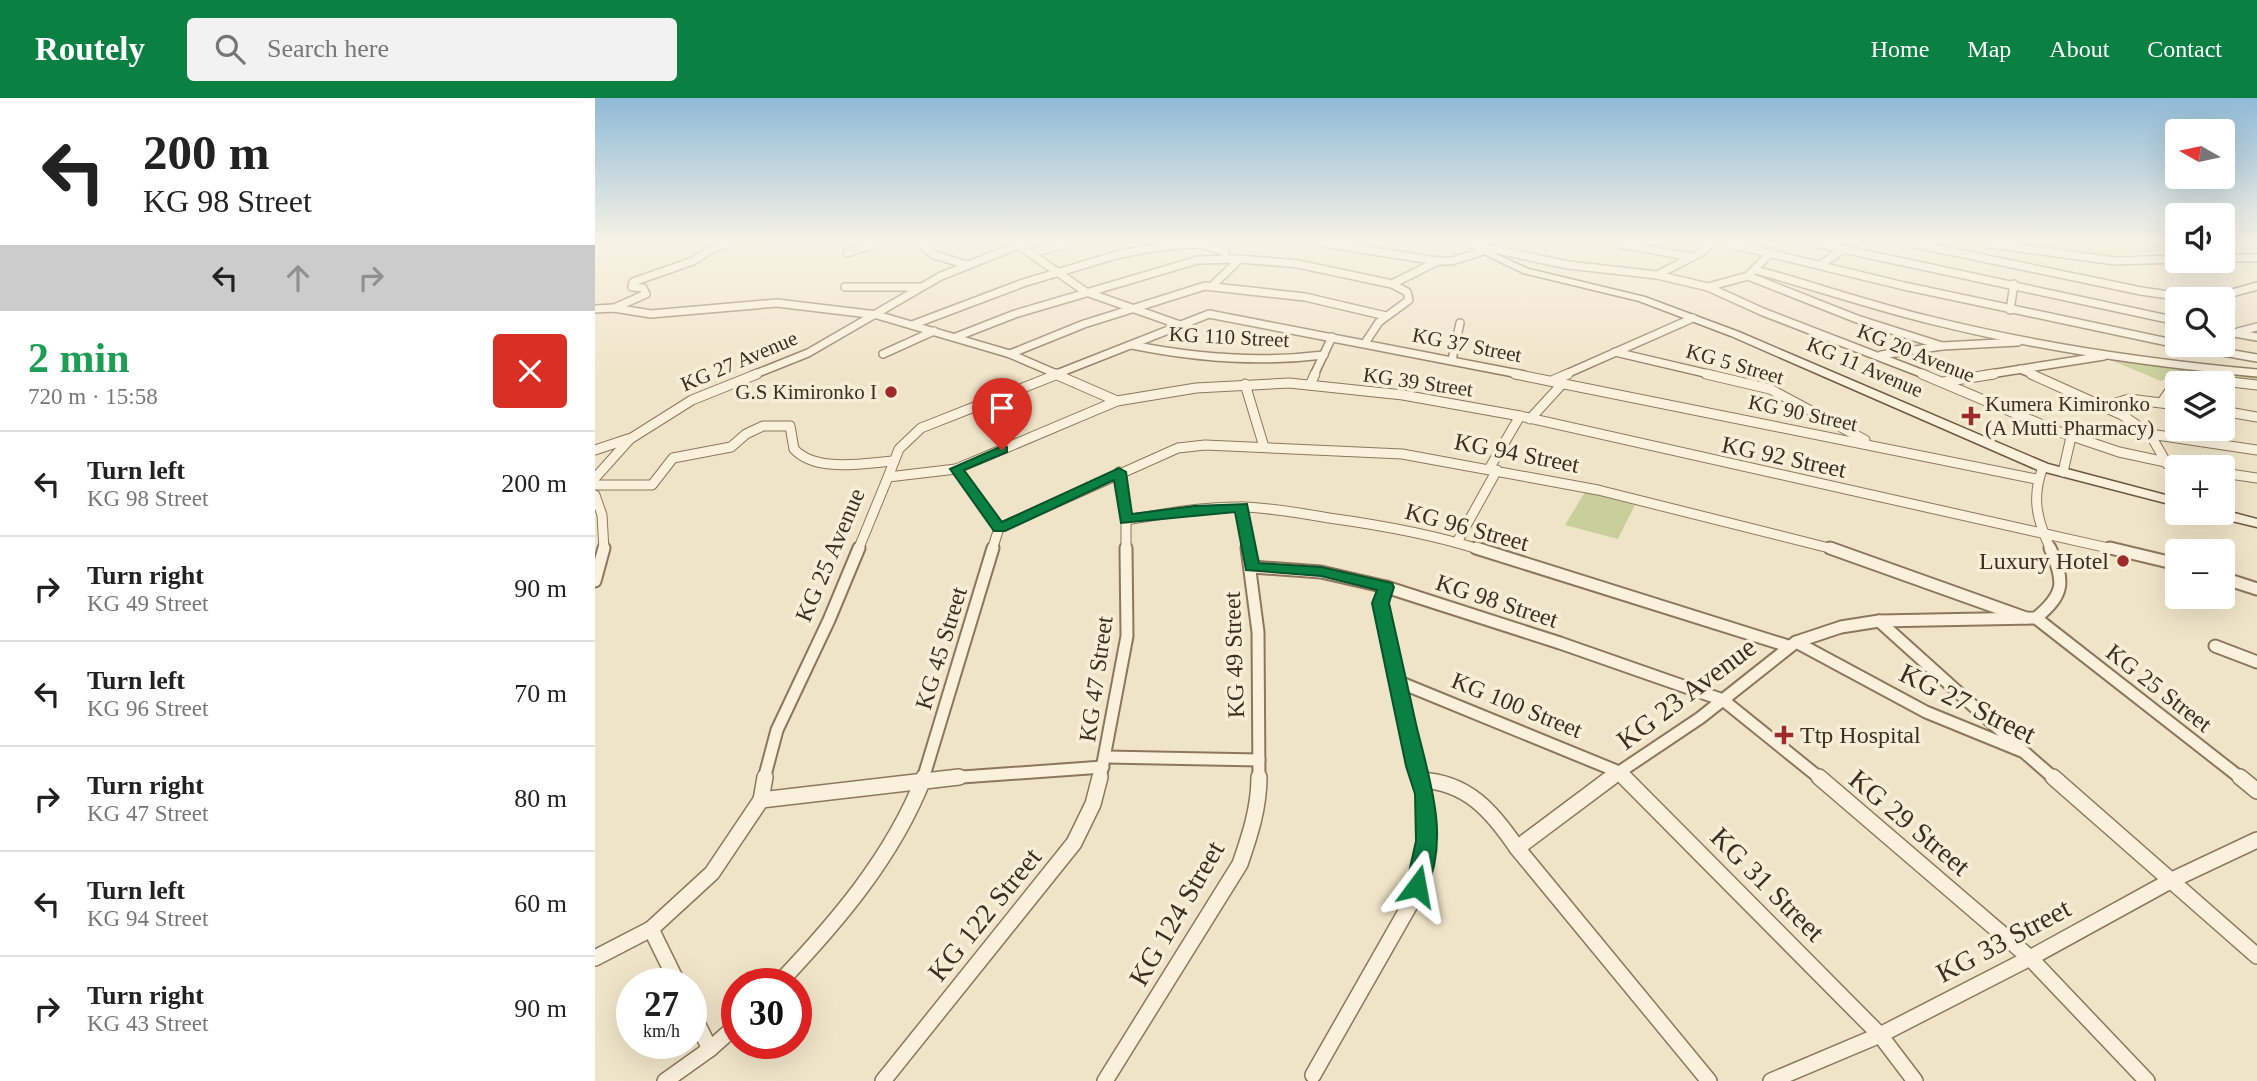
<!DOCTYPE html>
<meta charset="utf-8">
<style>
body{margin:0;font-family:"Times New Roman",serif;background:#f2f2f2;color:#222;height:100vh;display:flex;flex-direction:column;font-size:26px;white-space:nowrap}
*{box-sizing:border-box;margin:0}
p{font-size:23px;color:#767676}
.icon{flex:none;width:38px;height:38px;fill:none;stroke:currentColor;stroke-width:2;stroke-linecap:round;stroke-linejoin:round}
.map{position:relative;flex:1;overflow:hidden}
.sheet{display:flex;flex-direction:column;background:#fff;width:595px}
.sheet>*{flex:none}
.top-card{background:#fff;color:#222;overflow:hidden}
.needle{width:46px;rotate:279deg}
.fabs{position:absolute;left:1570px;top:21px;display:grid;gap:14px}
.fabs a{display:grid;place-items:center;width:70px;height:70px;border-radius:7px;background:#fff;box-shadow:0 7px 28px #0002;font-size:35px}
.speed{position:absolute;left:21px;top:870px;display:flex;gap:14px;font-size:35px;font-weight:700;text-align:center}
.speed>*{display:grid;place-content:center;width:91px;height:91px;border-radius:50%;background:#fff;box-shadow:0 7px 28px #0002;line-height:1}
.speed small{font-size:18px;font-weight:400}
.speed .limit{border:10px solid #d22;background:#fff;color:#111}
.pin{position:absolute;display:grid;place-items:center;width:60px;height:60px;color:#fff;margin:-72px -30px;border-radius:50% 50% 50% 0;rotate:-45deg;box-shadow:0 0 7px #0007}
.pin .icon{rotate:45deg}
.me{position:absolute;width:77px;margin:-38px;rotate:13deg;stroke-linejoin:round;filter:drop-shadow(0 0 5px #0008)}
.turn{display:flex;align-items:center;gap:24px;height:147px;padding:0 28px;font-size:32px}
.turn .icon{width:91px;height:91px;stroke-width:2.5}
.turn b{display:block;font-size:49px;line-height:60px}
.lanes{display:flex;align-items:center;height:66px;padding:0 28px;background:#0003;justify-content:center;gap:35px;direction:ltr}
.lanes .off{opacity:.35}
.round{display:grid;place-items:center;flex:none;width:74px;height:74px;border-radius:7px;background:#f2f2f2}
.head{display:flex;align-items:center;justify-content:space-between;height:119px;padding:0 28px}
h1{font-size:42px;font-weight:700;line-height:52px;color:#1e9e55}
ul{padding:0;list-style:none}
li{display:flex;align-items:center;gap:21px;height:105px;padding:0 28px;border-top:2px solid #e0e0e0}
li div{flex:1}
li b{display:block;font-size:26px}
li em{font-style:normal}
header{display:flex;align-items:center;gap:42px;box-sizing:border-box;height:98px;padding:0 35px;background:#0b8043;color:#fff}
header strong{font-size:33px}
nav{display:flex;gap:38px;margin-inline-start:auto;font-size:24px}
.search{width:490px;height:63px;background:#f2f2f2;display:flex;align-items:center;gap:18px;box-sizing:border-box;padding:0 24px;border-radius:7px;color:#767676;font-size:26px}
main{display:flex;flex:1;min-height:0}
.map>svg:first-child{display:block}
.green{fill:#c9cf9b}
.lines{fill:none;stroke-linecap:round;stroke-linejoin:round}
.minor-far3-casing{stroke:#8d765c;stroke-width:10}
.minor-far2-casing{stroke:#8d765c;stroke-width:11}
.minor-far1-casing{stroke:#8d765c;stroke-width:15}
.minor-casing{stroke:#8d765c;stroke-width:18}
.secondary-casing{stroke:#6f573f;stroke-width:3}
.minor-far3{stroke:#faf1dc;stroke-width:7}
.minor-far2{stroke:#faf1dc;stroke-width:9}
.minor-far1{stroke:#faf1dc;stroke-width:11}
.minor{stroke:#faf1dc;stroke-width:15}
.secondary{fill:#faf1dc;fill-rule:evenodd}
.route{fill:#0b8043;stroke:#07532c;stroke-width:2}
.poi-dot{fill:#9e2a2b;stroke:#f7eed8;stroke-width:2.5}
.labels{text-anchor:middle;stroke-width:7;stroke-linejoin:round;paint-order:stroke}
.far-street-label{font-size:21px;fill:#3d2e20;stroke:#f7eed8}
.far-poi-label{font-size:21px;fill:#3d2e20;stroke:#f7eed8;text-anchor:end}
.street-label{font-size:24px;fill:#3d2e20;stroke:#f7eed8}
.poi-label{font-size:24px;fill:#3d2e20;stroke:#f7eed8;text-anchor:end}
.near-street-label{font-size:28px;fill:#3d2e20;stroke:#f7eed8}
</style>
<header>
<strong>Routely</strong>
<div class="search"><svg class="icon" aria-label="search" viewBox="0 0 24 24"><circle cx="10" cy="10" r="6"/><path d="M15 15l6 6"/></svg>Search here</div>
<nav><a>Home</a><a>Map</a><a>About</a><a>Contact</a></nav>
</header>
<main>
<section class="sheet">
<div class="top-card">
<div class="turn"><svg class="icon" aria-label="left" viewBox="0 0 24 24"><path d="M17 20v-9H6M10 6l-5 5 5 5"/></svg><div><b>200 m</b>KG 98 Street</div></div>
<div class="lanes"><svg class="icon" aria-label="left" viewBox="0 0 24 24"><path d="M17 20v-9H6M10 6l-5 5 5 5"/></svg><svg class="icon off" aria-label="ahead" viewBox="0 0 24 24"><path d="M12 20V5M6 11l6-6 6 6"/></svg><svg class="icon off" aria-label="right" viewBox="0 0 24 24"><path d="M7 20v-9h11M14 6l5 5-5 5"/></svg></div>
</div>
<div class="head"><div><h1>2 min</h1><p>720 m · 15:58</p></div><a class="round" style="background:#d93025;color:#fff"><svg class="icon" aria-label="close" viewBox="0 0 24 24"><path d="M6 6l12 12M18 6L6 18"/></svg></a></div>
<ul>
<li><svg class="icon" aria-label="left" viewBox="0 0 24 24"><path d="M17 20v-9H6M10 6l-5 5 5 5"/></svg><div><b>Turn left</b><p>KG 98 Street</p></div><em>200 m</em></li>
<li><svg class="icon" aria-label="right" viewBox="0 0 24 24"><path d="M7 20v-9h11M14 6l5 5-5 5"/></svg><div><b>Turn right</b><p>KG 49 Street</p></div><em>90 m</em></li>
<li><svg class="icon" aria-label="left" viewBox="0 0 24 24"><path d="M17 20v-9H6M10 6l-5 5 5 5"/></svg><div><b>Turn left</b><p>KG 96 Street</p></div><em>70 m</em></li>
<li><svg class="icon" aria-label="right" viewBox="0 0 24 24"><path d="M7 20v-9h11M14 6l5 5-5 5"/></svg><div><b>Turn right</b><p>KG 47 Street</p></div><em>80 m</em></li>
<li><svg class="icon" aria-label="left" viewBox="0 0 24 24"><path d="M17 20v-9H6M10 6l-5 5 5 5"/></svg><div><b>Turn left</b><p>KG 94 Street</p></div><em>60 m</em></li>
<li><svg class="icon" aria-label="right" viewBox="0 0 24 24"><path d="M7 20v-9h11M14 6l5 5-5 5"/></svg><div><b>Turn right</b><p>KG 43 Street</p></div><em>90 m</em></li>
</ul>
</section>
<div class="map">
<svg width="1662" height="983" viewBox="0 0 1662 983">
<rect width="100%" height="100%" fill="#f0e4c8"/>
<g class="green">
<polygon points="1395,145 1582,145 1582,152 1496,159"/>
<polygon points="1526,261 1662,275 1662,284 1588,275 1566,283 1515,262"/>
<polygon points="990,394 1040,407 1023,441 970,427"/>
</g>
<g class="lines">
<defs>
<g id="minor-far3">
<polyline points="324,145 339,157 372,167"/>
<polyline points="727,145 843,163"/>
<polyline points="870,145 973,167 1062,177 1113,189 1168,214 1331,277"/>
<polyline points="1020,145 1096,159"/>
<polyline points="1132,145 1309,188 1582,246"/>
<polyline points="1220,145 1582,223"/>
<polyline points="1316,145 1546,193 1601,201"/>
<polyline points="1388,145 1520,163 1582,161"/>
<polyline points="423,147 491,194 585,227"/>
<polyline points="252,155 283,145"/>
<polyline points="437,155 476,145"/>
<polyline points="1628,160 1662,160"/>
<polyline points="1225,167 1249,151"/>
<path d="M1161,172C1219,188 1277,208 1335,222C1443,249 1552,265 1662,275"/>
<polyline points="1062,177 1107,154 1117,145"/>
<polyline points="1153,178 1262,221 1347,248"/>
<polyline points="618,187 645,161"/>
<polyline points="250,189 325,189"/>
<polyline points="1113,189 1153,178 1176,154"/>
<polyline points="1615,201 1662,188"/>
<polyline points="19,210 51,196 48,190 37,189 38,184 98,163 115,152 134,145"/>
<polyline points="0,211 19,210 56,216 182,205 282,217 415,256 464,277"/>
<polyline points="1415,212 1419,186"/>
<polyline points="317,227 428,185 525,156 570,148 606,146 630,154 629,161"/>
<polyline points="1628,233 1662,239"/>
<polyline points="1643,234 1662,229"/>
<polyline points="361,239 420,216 603,162 645,161 703,166 797,186"/>
<polyline points="770,245 784,224 814,202 812,194 797,186 843,163 857,163 889,153"/>
<path d="M537,247C601,260 664,265 729,257"/>
<polyline points="1588,247 1662,260"/>
<polyline points="1020,254 1118,277"/>
<polyline points="288,256 339,233"/>
<polyline points="415,256 489,226 610,188 710,199 791,218"/>
<polyline points="1286,257 1347,248 1423,244"/>
<polyline points="857,262 865,225"/>
<polyline points="1425,271 1440,277"/>
<polyline points="158,277 213,255 346,178 429,145"/>
<polyline points="459,277 614,216 929,277"/>
<polyline points="719,277 737,239"/>
<polyline points="969,277 1098,220"/>
<polyline points="1389,277 1509,258"/>
</g>
<g id="minor-far2">
<polyline points="460,276 522,303"/>
<polyline points="920,276 1441,381"/>
<polyline points="1111,276 1175,291 1270,342"/>
<polyline points="1327,276 1462,333 1524,354 1594,369"/>
<polyline points="1436,276 1527,317 1555,336 1572,366"/>
<polyline points="959,282 973,276"/>
<polyline points="1348,284 1399,276"/>
<polyline points="650,286 669,349"/>
<polyline points="715,287 720,276"/>
<polyline points="1567,304 1585,278 1662,287"/>
<polyline points="1511,308 1534,301 1582,307"/>
<polyline points="1628,313 1662,319"/>
<polyline points="935,321 968,285"/>
<polyline points="1555,336 1662,352"/>
<polyline points="0,352 33,341"/>
<path d="M1448,369C1436,400 1442,422 1456,452"/>
<polyline points="361,371 404,430"/>
<polyline points="894,371 925,318"/>
<polyline points="524,374 531,422 531,452"/>
<polyline points="1468,374 1476,339"/>
<polyline points="1628,375 1662,380"/>
<polyline points="293,379 304,351 326,330 463,276"/>
<polyline points="0,380 35,341 97,302 162,276"/>
<path d="M0,387H57L78,360L136,349L151,336L168,328H195L199,351C221,375 269,365 298,363"/>
<polyline points="0,397 7,417 9,452"/>
<polyline points="647,409 652,452"/>
<path d="M531,422C570,416 609,408 648,409C677,410 706,415 734,420C785,427 837,436 886,452"/>
<polyline points="404,430 583,350 610,347 807,356 1003,392 1242,452"/>
<polyline points="862,444 902,372"/>
<polyline points="263,452 293,379 361,371 522,303 601,290 694,285 808,297 925,318 1522,452"/>
<polyline points="397,452 404,430"/>
</g>
<g id="minor-far1">
<polyline points="652,450 663,534 664,681"/>
<polyline points="881,450 1193,548"/>
<polyline points="1235,450 1431,520"/>
<polyline points="1515,450 1582,466"/>
<polyline points="657,469 726,474 791,489 965,545 1128,602 1226,681"/>
<polyline points="1628,480 1662,491"/>
<polyline points="0,483 9,450"/>
<polyline points="791,489 786,505 826,681"/>
<polyline points="1441,520 1647,681"/>
<polyline points="1284,523 1425,650"/>
<polyline points="1201,544 1331,614 1429,654 1460,681"/>
<polyline points="1620,548 1662,564"/>
<polyline points="804,584 1024,674 1031,681"/>
<polyline points="511,659 664,662"/>
<polyline points="169,681 182,632 234,522 264,450"/>
<polyline points="328,681 398,450"/>
<polyline points="339,681 508,669"/>
<polyline points="505,681 532,538 531,450"/>
<path d="M1014,681L1105,620L1201,544L1246,529L1284,523L1441,520C1470,496 1470,484 1455,450"/>
</g>
<g id="minor">
<polyline points="170,679 166,702 364,679"/>
<polyline points="1017,679 922,750 1114,983"/>
<polyline points="1029,679 1285,937 1320,983"/>
<polyline points="1224,679 1435,860 1552,983"/>
<polyline points="1458,679 1662,858"/>
<polyline points="1645,679 1662,693"/>
<path d="M825,682C872,684 897,713 922,750"/>
<polyline points="0,860 56,831"/>
<polyline points="83,886 56,831 117,775 166,702"/>
<path d="M183,886C241,825 298,759 329,679"/>
<polyline points="115,951 142,927"/>
<path d="M718,977L817,803C831,763 836,722 826,679"/>
<polyline points="70,983 115,951 96,913"/>
<polyline points="288,983 479,745 498,706 505,679"/>
<path d="M510,983L645,766C655,737 664,710 664,679"/>
<polyline points="1176,983 1285,937 1435,860 1577,782 1662,742"/>
</g>
<g id="secondary">
<polygon points="866,145 876,145 934,171 1050,199 1144,234 1453,366 1582,400 1582,408 1443,372 1136,238 1044,203 928,175"/>
<polygon points="1628,412 1662,421 1662,429 1616,418 1614,415 1628,415"/>
</g>
</defs>
<use href="#minor-far3" class="minor-far3-casing"/>
<use href="#minor-far2" class="minor-far2-casing"/>
<use href="#minor-far1" class="minor-far1-casing"/>
<use href="#minor" class="minor-casing"/>
<use href="#secondary" class="secondary-casing"/>
<use href="#minor-far3" class="minor-far3"/>
<use href="#minor-far2" class="minor-far2"/>
<use href="#minor-far1" class="minor-far1"/>
<use href="#minor" class="minor"/>
<use href="#secondary" class="secondary"/>
</g>
<linearGradient id="sky" x2="0" y2="1"><stop stop-color="#8fbad6"/><stop offset="0.51" stop-color="#f8f3e6"/><stop offset="1" stop-color="#f8f3e6" stop-opacity="0"/></linearGradient>
<rect width="1662" height="282" fill="url(#sky)"/>
<path class="route" d="M407,348L412,349V354L369,372L407,424L524,370L531,374L537,416L599,408L652,406L664,465L726,469L797,485L799,489L794,505C803,545 812,586 821,626C834,681 856,740 830,794L822,797L815,794L811,788L821,743L820,696L811,668L777,505L782,492L726,478L651,472L640,414L526,425L519,382L410,433H399L355,371Z"/>
<g class="poi-dot">
<circle cx="296" cy="294" r="7"/>
<path d="M1372.5 307.5h7v7h7v7h-7v7h-7v-7h-7v-7h7z"/>
<circle cx="1528" cy="463" r="7"/>
<path d="M1185.5 626.5h7v7h7v7h-7v7h-7v-7h-7v-7h7z"/>
</g>
<g class="labels">
<g class="far-street-label">
<text transform="translate(634 239) rotate(3)" y="7">KG 110 Street</text>
<text transform="translate(872 247) rotate(11)" y="7">KG 37 Street</text>
<text transform="translate(1321 255) rotate(22)" y="7">KG 20 Avenue</text>
<text transform="translate(144 263) rotate(-23)" y="7">KG 27 Avenue</text>
<text transform="translate(1140 266) rotate(16)" y="7">KG 5 Street</text>
<text transform="translate(1270 269) rotate(23)" y="7">KG 11 Avenue</text>
<text transform="translate(823 284) rotate(8)" y="7">KG 39 Street</text>
<text transform="translate(1208 315) rotate(12)" y="7">KG 90 Street</text>
</g>
<g class="far-poi-label">
<text x="282" y="301">G.S Kimironko I</text>
<text x="1390" y="313" text-anchor="start">Kumera Kimironko<tspan x="1390" dy="24">(A Mutti Pharmacy)</tspan></text>
</g>
<g class="street-label">
<text transform="translate(922 355) rotate(11)" y="8">KG 94 Street</text>
<text transform="translate(1189 359) rotate(12)" y="8">KG 92 Street</text>
<text transform="translate(872 429) rotate(15)" y="8">KG 96 Street</text>
<text transform="translate(235 457) rotate(-67)" y="8">KG 25 Avenue</text>
<text transform="translate(902 503) rotate(18)" y="8">KG 98 Street</text>
<text transform="translate(346 550) rotate(-73)" y="8">KG 45 Street</text>
<text transform="translate(639 557) rotate(-92)" y="8">KG 49 Street</text>
<text transform="translate(501 581) rotate(-82)" y="8">KG 47 Street</text>
<text transform="translate(1564 590) rotate(38)" y="8">KG 25 Street</text>
<text transform="translate(922 607) rotate(22)" y="8">KG 100 Street</text>
</g>
<g class="poi-label">
<text x="1514" y="471">Luxury Hotel</text>
<text x="1205" y="645" text-anchor="start">Ttp Hospital</text>
</g>
<g class="near-street-label">
<text transform="translate(1091 595) rotate(-37)" y="10">KG 23 Avenue</text>
<text transform="translate(1373 605) rotate(26)" y="10">KG 27 Street</text>
<text transform="translate(1315 724) rotate(40)" y="10">KG 29 Street</text>
<text transform="translate(1173 786) rotate(45)" y="10">KG 31 Street</text>
<text transform="translate(581 815) rotate(-60)" y="10">KG 124 Street</text>
<text transform="translate(389 816) rotate(-51)" y="10">KG 122 Street</text>
<text transform="translate(1408 842) rotate(-28)" y="10">KG 33 Street</text>
</g>
</g>
</svg>
<div class="fabs">
<a><svg class="needle" viewBox="-14 -14 28 28"><path d="M0-13l5 13h-10z" fill="#e53935"/><path d="M0 13l5-13h-10z" fill="#767676"/></svg></a>
<a><svg class="icon" aria-label="sound" viewBox="0 0 24 24"><path d="M4 9h4l5-4v14l-5-4H4zM17 9q2 3 0 6"/></svg></a>
<a><svg class="icon" aria-label="search" viewBox="0 0 24 24"><circle cx="10" cy="10" r="6"/><path d="M15 15l6 6"/></svg></a>
<a><svg class="icon" aria-label="layers" viewBox="0 0 24 24"><path d="M12 4l9 5-9 5-9-5zM3 14l9 5 9-5"/></svg></a>
<a>+</a>
<a>−</a>
</div>
<div class="speed"><div>27<small>km/h</small></div><div class="limit">30</div></div>
<div class="pin" style="left:407px;top:352px;background:#d93025"><svg class="icon" aria-label="arrive" viewBox="0 0 24 24"><path d="M6 21V4h12l-3 4 3 4H6"/></svg></div>
<svg class="me" style="left:822px;top:788px" viewBox="-20 -20 40 40"><path d="M0-17L14 15 0 8-14 15z" fill="#0b8043" stroke="#fff" stroke-width="4"/></svg>
</div>
</main>
